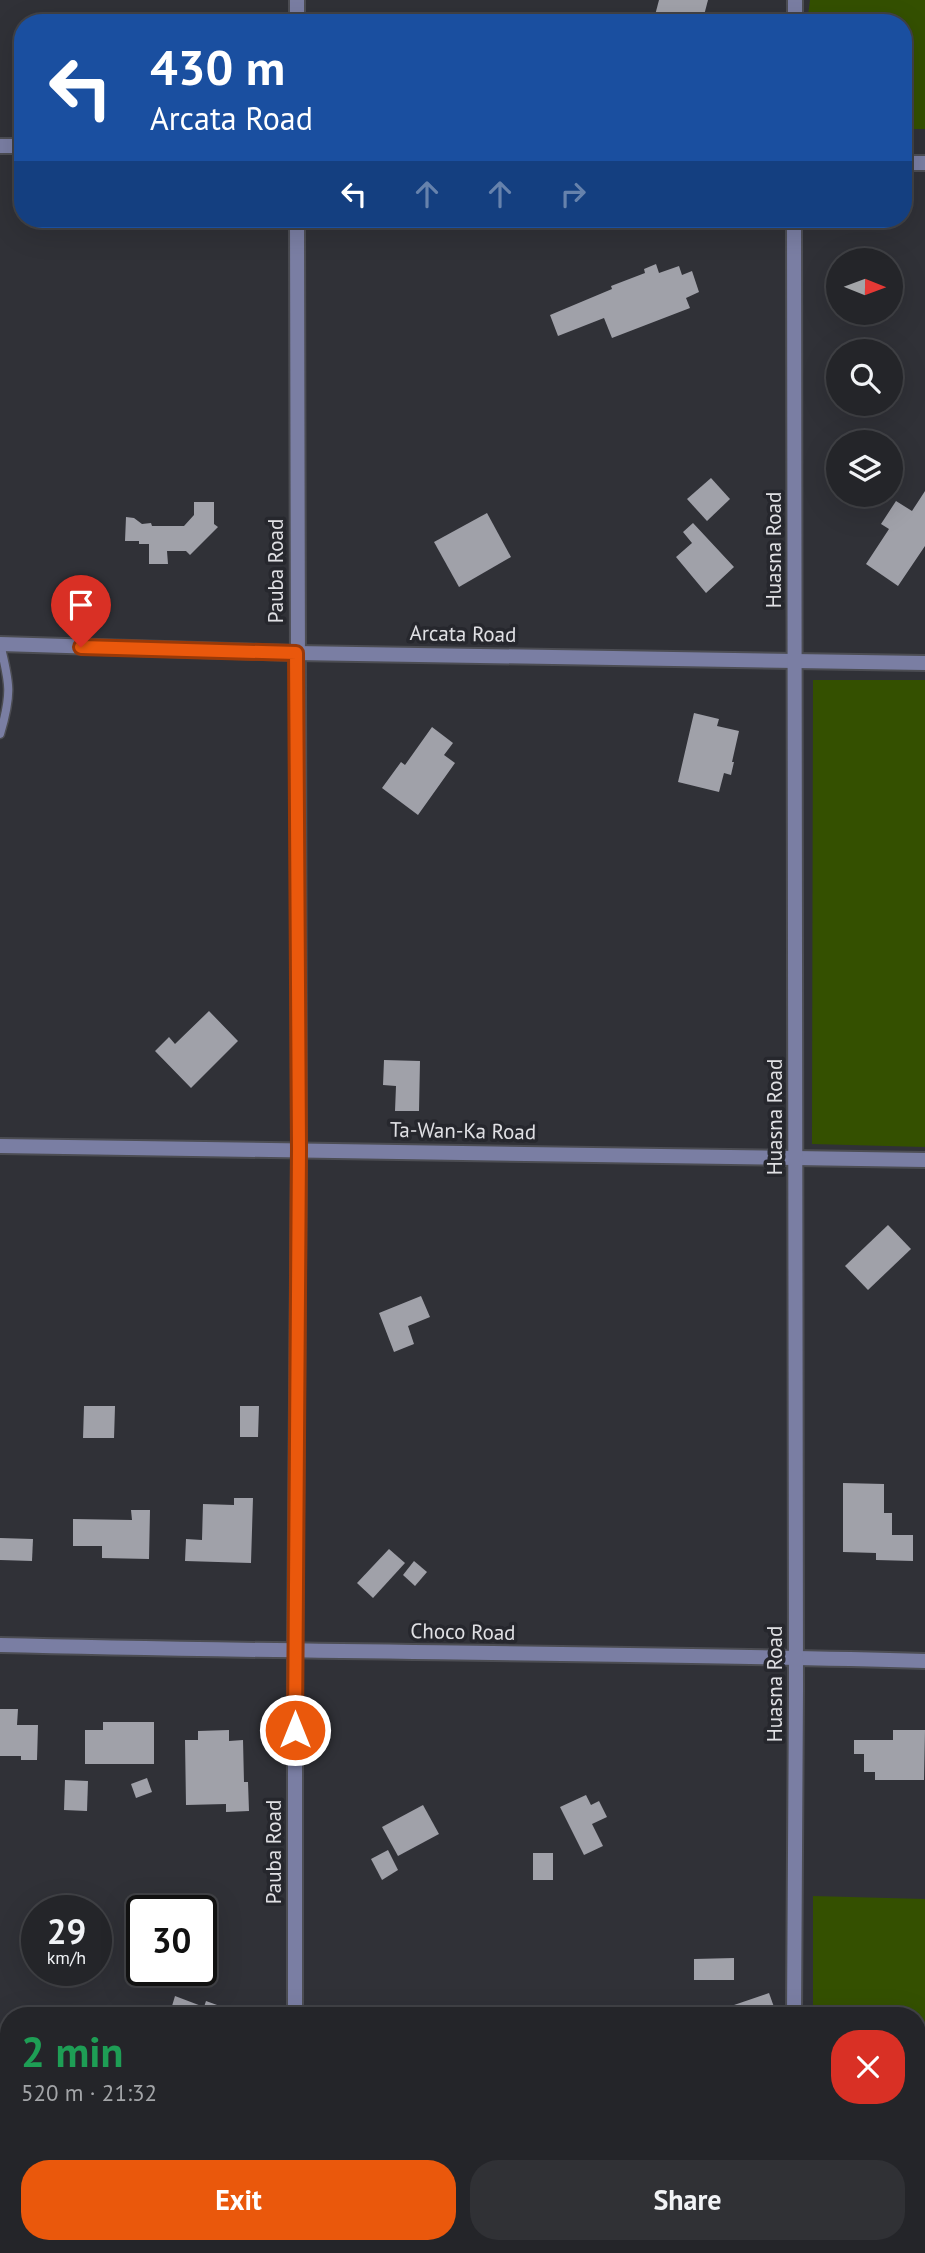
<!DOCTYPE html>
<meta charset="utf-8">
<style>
body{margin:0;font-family:"PT Sans",sans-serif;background:#303135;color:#f1f3f6;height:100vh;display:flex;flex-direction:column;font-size:26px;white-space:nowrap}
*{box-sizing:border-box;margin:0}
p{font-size:23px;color:#a3a5a8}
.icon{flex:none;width:38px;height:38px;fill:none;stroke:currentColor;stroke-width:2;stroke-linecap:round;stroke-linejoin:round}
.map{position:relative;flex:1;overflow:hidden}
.details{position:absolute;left:0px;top:2007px;width:926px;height:247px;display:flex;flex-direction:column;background:#242529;border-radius:28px 28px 0 0;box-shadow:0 7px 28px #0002,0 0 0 2px #414246}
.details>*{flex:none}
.hud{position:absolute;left:14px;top:14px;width:898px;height:214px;border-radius:28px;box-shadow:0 7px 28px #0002,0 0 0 2px #414246;background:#1a4fa0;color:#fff;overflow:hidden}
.needle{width:46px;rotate:91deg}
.fabs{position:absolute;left:826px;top:248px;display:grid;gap:14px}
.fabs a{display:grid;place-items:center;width:77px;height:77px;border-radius:50%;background:#242529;box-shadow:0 7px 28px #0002,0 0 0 2px #414246;font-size:35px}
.speed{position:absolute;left:21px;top:1895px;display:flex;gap:14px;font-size:35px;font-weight:700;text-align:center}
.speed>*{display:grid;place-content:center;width:91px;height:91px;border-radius:50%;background:#242529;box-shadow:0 7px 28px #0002,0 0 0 2px #414246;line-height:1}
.speed small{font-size:18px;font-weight:400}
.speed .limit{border:4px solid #111;border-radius:10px;background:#fff;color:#111}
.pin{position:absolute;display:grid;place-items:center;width:60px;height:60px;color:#fff;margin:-72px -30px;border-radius:50% 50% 50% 0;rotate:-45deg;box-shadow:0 0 7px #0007}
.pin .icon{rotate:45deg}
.me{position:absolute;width:77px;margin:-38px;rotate:0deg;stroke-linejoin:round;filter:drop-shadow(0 0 5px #0008)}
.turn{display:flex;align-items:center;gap:24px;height:147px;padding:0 21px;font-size:32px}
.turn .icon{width:91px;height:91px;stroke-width:2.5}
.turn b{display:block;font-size:49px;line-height:60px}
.lanes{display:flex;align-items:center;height:66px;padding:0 21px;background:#0003;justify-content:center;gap:35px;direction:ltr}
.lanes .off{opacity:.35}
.round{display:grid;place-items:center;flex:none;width:74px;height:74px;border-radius:28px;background:#303135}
.overview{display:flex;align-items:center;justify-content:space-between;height:119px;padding:0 21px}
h1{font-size:42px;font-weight:600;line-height:52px;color:#1e9e55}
.primary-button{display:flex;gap:14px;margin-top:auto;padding:14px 21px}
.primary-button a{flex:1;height:80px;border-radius:28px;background:#ea580c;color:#fff;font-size:28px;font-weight:600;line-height:80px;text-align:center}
.primary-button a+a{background:#303135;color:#f1f3f6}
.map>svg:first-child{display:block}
.green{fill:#345000}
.building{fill:#a0a1a9}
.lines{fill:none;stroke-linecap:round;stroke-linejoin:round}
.lane-casing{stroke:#4c4d53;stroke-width:11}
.street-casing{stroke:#4c4d53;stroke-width:18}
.secondary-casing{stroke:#4c4d53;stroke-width:18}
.lane{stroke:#7a7ea3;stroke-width:8}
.street{stroke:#7a7ea3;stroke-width:14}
.secondary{stroke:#a3a9e5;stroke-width:14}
.route-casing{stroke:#983908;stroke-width:18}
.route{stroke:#ea580c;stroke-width:12}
.labels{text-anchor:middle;stroke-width:7;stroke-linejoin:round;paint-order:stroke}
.street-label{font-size:21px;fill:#e0e0e4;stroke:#26272d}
</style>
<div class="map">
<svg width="925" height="2253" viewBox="0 0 925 2253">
<rect width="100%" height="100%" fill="#303137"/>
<g class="green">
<polygon points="810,0 925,0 925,129 903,129 903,23 807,23"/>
<polygon points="813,680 925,680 925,1147 812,1144"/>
<polygon points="813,1896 925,1899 925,2253 756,2253 761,2245 917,2245 917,2016 813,2016"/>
</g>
<g class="building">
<polygon points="659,0 708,0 702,23 653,23"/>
<polygon points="656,264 659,273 679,266 682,275 692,271 699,292 686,298 690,308 612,338 604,318 558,336 550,315 612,289 611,286 645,273 644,269"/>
<polygon points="711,478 730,499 707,521 687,499"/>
<polygon points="925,491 925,546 898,586 866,564 889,529 881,524 896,501 912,511"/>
<polygon points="194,502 214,502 214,524 218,527 190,555 186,551 167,551 168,564 149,564 149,544 139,544 139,541 125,541 126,517 134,518 142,524 151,523 152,526 184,526 194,515"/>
<polygon points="487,513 511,557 459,587 434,542"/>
<polygon points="693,523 734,567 706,593 676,557 692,543 683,532"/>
<polygon points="694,713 719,719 717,726 739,731 732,762 734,762 731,775 724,773 719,792 678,782"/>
<polygon points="432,727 453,743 444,755 455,763 418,815 382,788 401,762 405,765"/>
<polygon points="209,1011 238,1041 191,1088 155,1051 169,1037 175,1044"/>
<polygon points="384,1060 420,1061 419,1111 395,1111 396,1086 383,1085"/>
<polygon points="888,1225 911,1249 868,1290 845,1266"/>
<polygon points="421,1296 430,1317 408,1326 414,1344 394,1352 379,1313"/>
<polygon points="84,1406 115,1406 114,1438 83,1438"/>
<polygon points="240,1406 259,1406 258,1437 240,1437"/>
<polygon points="843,1483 884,1484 884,1513 892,1513 892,1535 913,1535 913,1561 876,1560 876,1553 843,1552"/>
<polygon points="234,1498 253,1498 251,1563 185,1561 186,1539 202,1540 203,1504 234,1505"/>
<polygon points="131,1510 150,1510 149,1559 102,1558 102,1546 73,1546 73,1519 132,1520"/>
<polygon points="0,1538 33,1539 32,1561 0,1560"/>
<polygon points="389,1549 405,1563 373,1598 357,1583"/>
<polygon points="414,1561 427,1572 415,1586 403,1575"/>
<polygon points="0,1709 18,1709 17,1725 38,1725 37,1760 21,1760 21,1756 0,1756"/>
<polygon points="103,1722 154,1722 154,1764 85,1764 85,1730 103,1730"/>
<polygon points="229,1730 229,1741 243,1740 244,1782 248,1782 249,1811 226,1812 226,1804 186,1805 185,1740 198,1740 198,1731"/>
<polygon points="893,1730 925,1730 924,1780 875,1780 875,1772 864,1772 864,1754 854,1754 854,1740 893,1740"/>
<polygon points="147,1778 152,1792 136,1798 131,1784"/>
<polygon points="65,1780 88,1781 87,1811 64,1810"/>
<polygon points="586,1795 591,1805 599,1801 607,1817 592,1824 603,1846 584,1855 560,1807"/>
<polygon points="423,1805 439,1834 398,1856 382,1827"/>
<polygon points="388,1850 398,1870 382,1880 371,1859"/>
<rect x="533" y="1853" width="20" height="27"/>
<polygon points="734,1958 734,1980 694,1980 694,1959"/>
<polygon points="769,1993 774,2007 747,2016 738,2016 734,2005"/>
<polygon points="175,1996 204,2007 206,2001 242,2014 241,2016 169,2016"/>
</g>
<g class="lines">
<defs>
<path id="lane" d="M0,734C12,694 10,684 0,644"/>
<g id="street">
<polyline points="297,0 297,23"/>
<polyline points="795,23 795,0"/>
<polyline points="0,146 23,146"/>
<polyline points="903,163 925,163"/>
<polyline points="0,644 296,653 925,663"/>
<polyline points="0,1146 925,1160"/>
<path d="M0,1645C308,1653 617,1652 925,1661"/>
<polyline points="295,2016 295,1652 299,1149 297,219"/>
<polyline points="794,2016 796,1688 794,219"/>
<polyline points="0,2148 9,2148"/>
<polyline points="295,2245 295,2253"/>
</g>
<polyline id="secondary" points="0,2247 3,2253"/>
</defs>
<use href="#lane" class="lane-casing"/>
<use href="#street" class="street-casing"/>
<use href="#secondary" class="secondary-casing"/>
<use href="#lane" class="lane"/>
<use href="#street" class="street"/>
<use href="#secondary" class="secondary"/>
</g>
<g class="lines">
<defs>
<polyline id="route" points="81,647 296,653 299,1149 295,1730"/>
</defs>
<use href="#route" class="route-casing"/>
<use href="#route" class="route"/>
</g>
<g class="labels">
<g class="street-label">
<text transform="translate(774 550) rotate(-90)" y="7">Huasna Road</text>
<text transform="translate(276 571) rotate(-90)" y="7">Pauba Road</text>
<text transform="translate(463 634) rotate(1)" y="7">Arcata Road</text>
<text transform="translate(775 1117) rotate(-90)" y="7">Huasna Road</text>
<text transform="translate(463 1131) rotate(1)" y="7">Ta-Wan-Ka Road</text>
<text transform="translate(463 1632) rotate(1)" y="7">Choco Road</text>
<text transform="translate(775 1684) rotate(-90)" y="7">Huasna Road</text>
<text transform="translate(274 1852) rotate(-90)" y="7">Pauba Road</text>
</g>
</g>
</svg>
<div class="fabs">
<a><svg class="needle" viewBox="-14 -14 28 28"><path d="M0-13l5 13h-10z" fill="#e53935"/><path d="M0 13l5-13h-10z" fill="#a3a5a8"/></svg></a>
<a><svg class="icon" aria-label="search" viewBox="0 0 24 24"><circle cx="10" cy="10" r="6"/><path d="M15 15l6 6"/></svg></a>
<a><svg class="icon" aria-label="layers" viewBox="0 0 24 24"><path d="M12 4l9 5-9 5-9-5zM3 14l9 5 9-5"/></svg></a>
</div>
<div class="speed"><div>29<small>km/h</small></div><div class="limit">30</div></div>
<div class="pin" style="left:81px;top:647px;background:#d93025"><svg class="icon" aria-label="arrive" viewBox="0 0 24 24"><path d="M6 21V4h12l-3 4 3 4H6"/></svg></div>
<svg class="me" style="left:295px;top:1730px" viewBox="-20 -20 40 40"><circle r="17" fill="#ea580c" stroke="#fff" stroke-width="3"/><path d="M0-11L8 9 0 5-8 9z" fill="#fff"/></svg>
<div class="hud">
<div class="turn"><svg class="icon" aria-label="left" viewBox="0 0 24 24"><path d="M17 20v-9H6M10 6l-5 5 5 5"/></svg><div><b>430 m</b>Arcata Road</div></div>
<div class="lanes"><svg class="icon" aria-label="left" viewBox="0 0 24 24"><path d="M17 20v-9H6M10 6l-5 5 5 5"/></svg><svg class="icon off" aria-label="ahead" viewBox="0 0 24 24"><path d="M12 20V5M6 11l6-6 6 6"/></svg><svg class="icon off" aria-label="ahead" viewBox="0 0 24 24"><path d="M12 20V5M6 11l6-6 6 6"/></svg><svg class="icon off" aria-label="right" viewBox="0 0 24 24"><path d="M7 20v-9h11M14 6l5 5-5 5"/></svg></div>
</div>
<section class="details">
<div class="overview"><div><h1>2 min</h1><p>520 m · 21:32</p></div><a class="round" style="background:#d93025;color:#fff"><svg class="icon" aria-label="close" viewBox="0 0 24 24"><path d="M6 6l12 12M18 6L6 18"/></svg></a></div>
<div class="primary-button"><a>Exit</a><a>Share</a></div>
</section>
</div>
